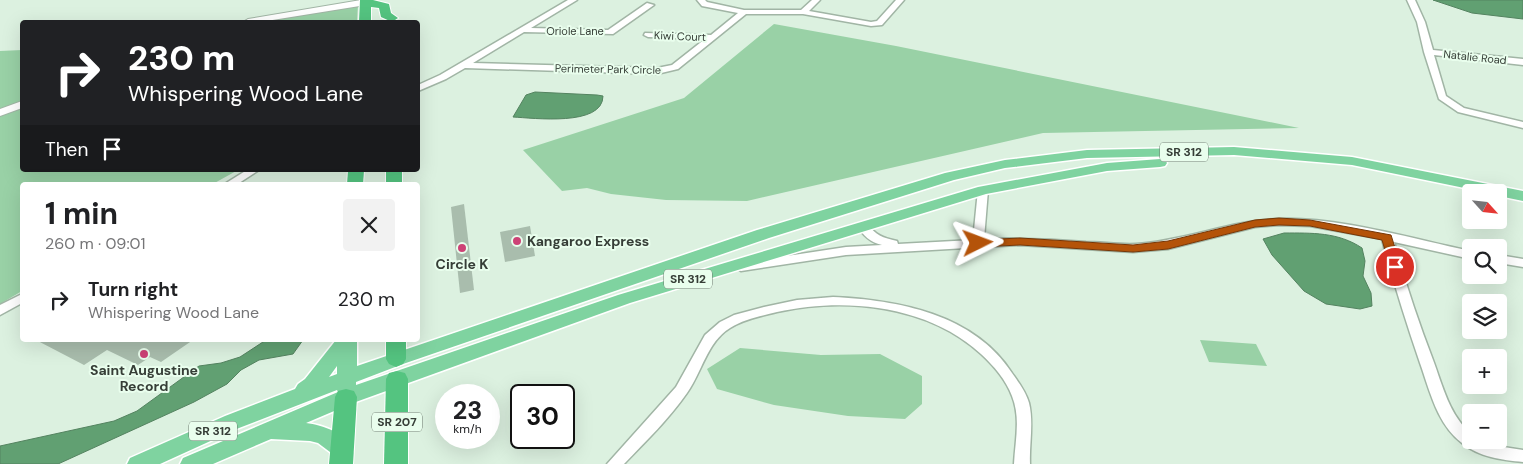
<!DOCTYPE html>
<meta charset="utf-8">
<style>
body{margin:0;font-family:"DM Sans",sans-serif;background:#f2f2f2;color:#202124;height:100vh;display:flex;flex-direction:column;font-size:19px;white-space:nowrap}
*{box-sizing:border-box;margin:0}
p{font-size:16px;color:#757577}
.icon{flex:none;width:28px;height:28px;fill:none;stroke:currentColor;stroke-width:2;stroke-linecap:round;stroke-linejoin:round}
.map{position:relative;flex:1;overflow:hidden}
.panel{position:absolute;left:20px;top:182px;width:400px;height:160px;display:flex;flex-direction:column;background:#fff;border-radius:5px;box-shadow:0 5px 20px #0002}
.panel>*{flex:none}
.banner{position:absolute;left:20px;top:20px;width:400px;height:152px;border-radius:5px;box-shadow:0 5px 20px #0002;background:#202124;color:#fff;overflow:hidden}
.needle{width:32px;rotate:117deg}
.fabs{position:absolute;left:1462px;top:184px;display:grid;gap:10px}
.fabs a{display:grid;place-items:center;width:45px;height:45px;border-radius:5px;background:#fff;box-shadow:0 5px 20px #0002;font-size:25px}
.speed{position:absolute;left:435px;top:384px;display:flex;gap:10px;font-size:25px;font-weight:700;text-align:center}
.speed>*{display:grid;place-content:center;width:65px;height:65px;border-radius:50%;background:#fff;box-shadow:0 5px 20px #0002;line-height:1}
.speed small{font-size:12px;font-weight:400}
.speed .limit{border:2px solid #111;border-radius:8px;background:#fff;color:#111}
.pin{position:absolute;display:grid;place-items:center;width:42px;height:42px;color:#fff;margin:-21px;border:2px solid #fff;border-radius:50%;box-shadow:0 1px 5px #0007}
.me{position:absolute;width:55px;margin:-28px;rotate:87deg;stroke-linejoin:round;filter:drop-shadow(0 0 4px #0008)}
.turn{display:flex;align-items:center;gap:18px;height:105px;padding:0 25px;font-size:22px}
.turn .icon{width:65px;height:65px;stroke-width:2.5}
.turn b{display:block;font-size:35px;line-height:42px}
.then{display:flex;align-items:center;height:48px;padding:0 25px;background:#0003;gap:10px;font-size:19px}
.round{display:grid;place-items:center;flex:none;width:52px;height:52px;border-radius:5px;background:#f2f2f2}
.headline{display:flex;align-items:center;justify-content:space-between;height:85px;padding:0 25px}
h1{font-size:30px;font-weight:700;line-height:38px}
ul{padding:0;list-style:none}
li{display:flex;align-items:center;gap:15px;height:65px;padding:0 25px}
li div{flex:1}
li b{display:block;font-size:19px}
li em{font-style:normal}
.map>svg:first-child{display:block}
.green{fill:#99d1a6}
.water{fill:#61a072;stroke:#548360}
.building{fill:#a9bdad}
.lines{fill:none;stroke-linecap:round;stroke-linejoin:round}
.minor-casing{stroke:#a1b5a5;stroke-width:3}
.tertiary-casing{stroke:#a1b5a5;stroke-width:2}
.primary-casing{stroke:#fff;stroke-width:3}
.trunk-casing{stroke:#fff;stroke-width:2}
.minor{fill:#fff;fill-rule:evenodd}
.tertiary{fill:#fff;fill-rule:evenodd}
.primary{fill:#7fd3a0;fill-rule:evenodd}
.trunk{fill:#54c480;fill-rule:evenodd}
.route{fill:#b45309;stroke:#753606}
.poi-dot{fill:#cd4276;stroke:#e9feed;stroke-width:2}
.labels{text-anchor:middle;stroke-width:4;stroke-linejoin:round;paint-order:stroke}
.far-street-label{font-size:11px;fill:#363e37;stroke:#e9feed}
.shield{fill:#e9feed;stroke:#6c786e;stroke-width:1}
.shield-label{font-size:12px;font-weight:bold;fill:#363e37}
.poi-label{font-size:14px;font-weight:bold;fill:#363e37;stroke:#e9feed}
</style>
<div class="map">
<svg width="1523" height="464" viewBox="0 0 1523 464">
<rect width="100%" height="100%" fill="#dcf1e0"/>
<g class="green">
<polygon points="358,5 357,22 256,22"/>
<polygon points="774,24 896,46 1299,128 1043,133 747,201 666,200 611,194 587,188 562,191 523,150 684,98"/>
<polygon points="22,50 22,101 0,111 0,51"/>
<polygon points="22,106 22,170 238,170 211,185 22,185 22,291 0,304 0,116"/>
<polygon points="1200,340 1256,344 1267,366 1209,362"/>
<polygon points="740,348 821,355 880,354 922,376 922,404 905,419 848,416 774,405 717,389 707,369"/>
</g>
<g class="water">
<polygon points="1433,0 1523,0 1523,19 1472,13"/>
<path d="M535,92L597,95L603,96C603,127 533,118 513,117L526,95Z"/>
<path d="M1284,233C1312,233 1338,232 1362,248L1365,261L1363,276L1371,293L1372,306L1360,309L1326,304L1304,291L1272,255L1263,239Z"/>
<polygon points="266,340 303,340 293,354 259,360 241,370 227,384 194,402 58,464 0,464 0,446 114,421 137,411 199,366 221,363 240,357"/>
</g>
<g class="building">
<polygon points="464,204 474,290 460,293 451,207"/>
<polygon points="530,226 535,256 505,262 500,232"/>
<polygon points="36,340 193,340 161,362 150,357 138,365 107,350 84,365"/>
</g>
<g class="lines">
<defs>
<g id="minor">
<polygon points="568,0 577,0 531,28 608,30 647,3 654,5 613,34 524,32 473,63 657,68 672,65 705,39 648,37 644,35 645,33 711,35 738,13 702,6 697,0 705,0 707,2 744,10 801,10 812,0 820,0 809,11 871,22 877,21 896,0 904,0 882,25 871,26 803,14 746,14 678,69 657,74 465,68 446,79 418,91 418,85 440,75"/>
<polygon points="1407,0 1415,0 1425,22 1433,50 1523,59 1523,65 1434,55 1446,96 1464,108 1523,122 1523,128 1458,112 1439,99 1424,52 1417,22"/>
<polygon points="247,170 259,170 236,185 223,185"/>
<path d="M983,187L988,190L984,239C1018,238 1052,239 1086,242C1102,242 1119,245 1136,244C1184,241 1229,221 1277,219C1336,216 1413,239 1471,251V259L1394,242C1405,282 1418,321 1433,360C1443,387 1449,414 1471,434V440H1480L1497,446L1523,450V462C1502,460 1479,457 1462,443C1437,424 1430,391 1420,363C1406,322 1393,281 1382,239L1310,226L1279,225L1255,227L1168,249L1133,252L1020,245L846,255L741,271L735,267L741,263L846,247L882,245C870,242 863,236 857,225L863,222L867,223C875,235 883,238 897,241L898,244L973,240L978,190Z"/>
<polygon points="1499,255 1523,259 1523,267 1499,263"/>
<polygon points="22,294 22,303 0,315 0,305"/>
<path d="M833,297C898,300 974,314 1012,373C1019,383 1026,392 1029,403C1034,423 1029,444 1030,464H1014C1015,442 1021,418 1012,396C1006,380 994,366 981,354C928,305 845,297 777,312C762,316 744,319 730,328C707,342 702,372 687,393C669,419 646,441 624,464H607L676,387L705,335L720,322L734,315L764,307L797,300Z"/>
</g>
<g id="tertiary">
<polygon points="361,0 369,0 370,2 366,5 260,22 243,22 248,19"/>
<polygon points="22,101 22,108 0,116 0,109"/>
</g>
<path id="primary" d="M1234,147L1352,157L1523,191V201L1499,196V192H1484L1352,165L1234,155L1087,158L1005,168L954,180L769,238L403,364L356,382V385L618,295L978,187L1107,163L1160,159L1165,160L1167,163L1165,166L1160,167L1107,171L986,194L630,303L353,403L306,423C323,425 345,433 353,449L350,455L342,458L334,455L318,443L310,441L271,439L213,464H180L183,458L338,392L337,390L239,428L160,464H127L130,458L225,416L295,389L298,384L305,379L336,340H357V366L757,230L945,173L1005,160L1087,150ZM337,366V374L329,377Z"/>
<g id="trunk">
<polygon points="360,0 373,0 389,4 391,13 398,18 392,22 381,17 379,8 371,7 371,22 359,22"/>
<polygon points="348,170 364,170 363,185 347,185"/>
<rect x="386" y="170" width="16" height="15"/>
<polygon points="386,340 406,340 406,359 403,364 396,367 389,364 386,359"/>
<polygon points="397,371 405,373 408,379 408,464 384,464 386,379 389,373"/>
<polygon points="346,389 354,391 357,397 353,464 329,464 335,397 338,391"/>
</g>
</defs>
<use href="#minor" class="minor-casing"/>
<use href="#tertiary" class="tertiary-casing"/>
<use href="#primary" class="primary-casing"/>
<use href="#trunk" class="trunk-casing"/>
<use href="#minor" class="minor"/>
<use href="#tertiary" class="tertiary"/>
<use href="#primary" class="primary"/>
<use href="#trunk" class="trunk"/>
</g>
<polygon class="route" points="1279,218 1310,220 1391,235 1401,267 1399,270 1391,270 1382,240 1310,226 1279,225 1255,227 1168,249 1133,252 1020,245 978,247 972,243 978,240 1020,238 1133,245 1168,241 1255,220"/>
<g class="poi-dot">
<circle cx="517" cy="241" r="5"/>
<circle cx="462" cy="248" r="5"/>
<circle cx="144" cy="354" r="5"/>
</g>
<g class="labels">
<g class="far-street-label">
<text x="575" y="35">Oriole Lane</text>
<text transform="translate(680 36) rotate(2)" y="4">Kiwi Court</text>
<text transform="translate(1475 57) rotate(6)" y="4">Natalie Road</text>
<text transform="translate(608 69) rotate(1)" y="4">Perimeter Park Circle</text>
</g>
<g class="shield">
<rect x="1160" y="142.5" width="48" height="19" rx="4"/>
<rect x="664" y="269.5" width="48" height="19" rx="4"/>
<rect x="372" y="412.5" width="50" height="19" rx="4"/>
<rect x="189" y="421.5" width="48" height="19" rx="4"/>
</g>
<g class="shield-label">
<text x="1184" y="156">SR 312</text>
<text x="688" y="283">SR 312</text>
<text x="397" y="426">SR 207</text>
<text x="213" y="435">SR 312</text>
</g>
<g class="poi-label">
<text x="527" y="246" text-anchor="start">Kangaroo Express</text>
<text x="462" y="269">Circle K</text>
<text x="144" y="375">Saint Augustine<tspan x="144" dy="16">Record</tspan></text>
</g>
</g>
</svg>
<div class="fabs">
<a><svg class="needle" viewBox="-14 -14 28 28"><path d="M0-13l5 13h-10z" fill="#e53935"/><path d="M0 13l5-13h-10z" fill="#757577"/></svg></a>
<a><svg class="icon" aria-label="search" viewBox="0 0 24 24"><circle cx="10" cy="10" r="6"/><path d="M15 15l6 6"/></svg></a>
<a><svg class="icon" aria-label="layers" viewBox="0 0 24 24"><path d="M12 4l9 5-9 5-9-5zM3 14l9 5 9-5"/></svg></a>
<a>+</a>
<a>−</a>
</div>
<div class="speed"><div>23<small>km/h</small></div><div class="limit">30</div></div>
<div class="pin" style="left:1395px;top:267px;background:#d93025"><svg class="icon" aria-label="arrive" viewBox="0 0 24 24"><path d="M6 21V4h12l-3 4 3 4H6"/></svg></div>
<svg class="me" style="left:978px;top:243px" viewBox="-20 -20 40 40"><path d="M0-17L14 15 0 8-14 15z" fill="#b45309" stroke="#fff" stroke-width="4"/></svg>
<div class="banner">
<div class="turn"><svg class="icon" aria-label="right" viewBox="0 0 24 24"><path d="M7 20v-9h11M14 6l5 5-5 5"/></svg><div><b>230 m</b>Whispering Wood Lane</div></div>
<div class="then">Then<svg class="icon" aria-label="arrive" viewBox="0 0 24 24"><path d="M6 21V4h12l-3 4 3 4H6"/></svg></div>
</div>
<section class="panel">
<div class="headline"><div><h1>1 min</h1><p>260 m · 09:01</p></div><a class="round"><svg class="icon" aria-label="close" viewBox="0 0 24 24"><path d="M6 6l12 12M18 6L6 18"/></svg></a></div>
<ul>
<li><svg class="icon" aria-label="right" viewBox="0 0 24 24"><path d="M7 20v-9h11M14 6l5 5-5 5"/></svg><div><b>Turn right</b><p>Whispering Wood Lane</p></div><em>230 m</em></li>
</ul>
</section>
</div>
